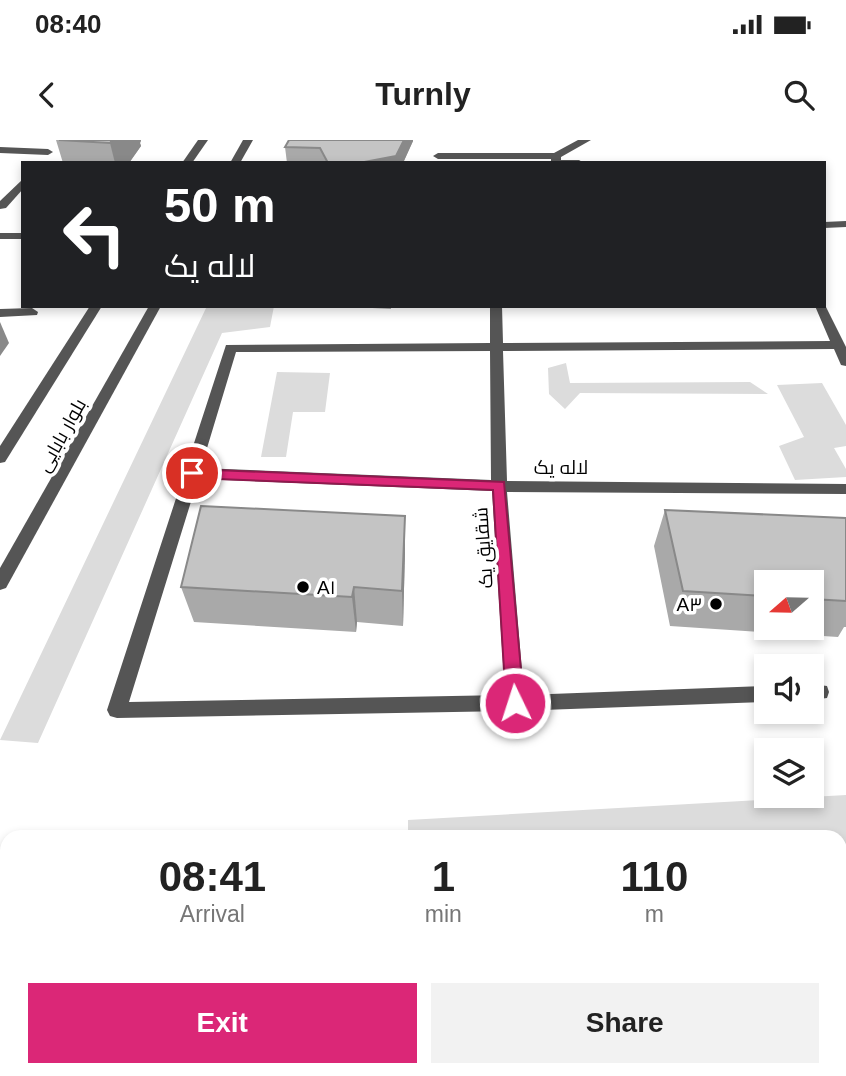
<!DOCTYPE html>
<meta charset="utf-8">
<style>
body{margin:0;font-family:Helvetica,Cairo,sans-serif;background:#f2f2f2;color:#222;height:100vh;display:flex;flex-direction:column;font-size:26px;white-space:nowrap}
*{box-sizing:border-box;margin:0}
p{font-size:23px;color:#767676}
.icon{flex:none;width:38px;height:38px;fill:none;stroke:currentColor;stroke-width:2;stroke-linecap:round;stroke-linejoin:round}
.map{position:relative;flex:1;overflow:hidden}
.sheet{position:absolute;left:0px;top:690px;width:847px;height:247px;display:flex;flex-direction:column;background:#fff;border-radius:21px 21px 0 0;box-shadow:0 4px 10px #0003}
.sheet>*{flex:none}
.top-card{position:absolute;left:21px;top:21px;width:805px;height:147px;border-radius:0px;box-shadow:0 4px 10px #0003;background:#202124;color:#fff;overflow:hidden}
.needle{width:46px;rotate:250deg}
.controls{position:absolute;left:754px;top:430px;display:grid;gap:14px}
.controls a{display:grid;place-items:center;width:70px;height:70px;border-radius:0px;background:#fff;box-shadow:0 4px 10px #0003;font-size:35px}
.pin{position:absolute;display:grid;place-items:center;width:60px;height:60px;color:#fff;margin:-30px;border:4px solid #fff;border-radius:50%;box-shadow:0 2px 7px #0007}
.me{position:absolute;width:77px;margin:-38px;rotate:356deg;stroke-linejoin:round;filter:drop-shadow(0 0 5px #0008)}
.turn{display:flex;align-items:center;gap:24px;height:147px;padding:0 28px;font-size:32px}
.turn .icon{width:91px;height:91px;stroke-width:2.5}
.turn b{display:block;font-size:49px;line-height:60px}
.eta{display:flex;justify-content:space-evenly;align-items:center;height:119px;text-align:center}
.eta b{font-size:42px;font-weight:700;line-height:49px}
.action{display:flex;gap:14px;margin-top:auto;padding:14px 28px}
.action a{flex:1;height:80px;border-radius:0px;background:#db2777;color:#fff;font-size:28px;font-weight:700;line-height:80px;text-align:center}
.action a+a{background:#f2f2f2;color:#222}
.status{display:flex;justify-content:space-between;align-items:center;height:49px;padding:0 35px;background:#fff;direction:ltr}
.status svg{height:19px;fill:currentColor}
header{display:flex;justify-content:space-between;align-items:center;height:91px;padding:0 28px;background:#fff;font-size:32px;font-weight:700}
.map>svg:first-child{display:block}
.green{fill:#dcdcdc}
.lines{fill:none;stroke-linecap:round;stroke-linejoin:round}
.minor{fill:#555;fill-rule:evenodd}
.wall{fill:#a9a9a9;fill-rule:evenodd}
.shaded-wall{fill:#898989}
.building{fill:#c4c4c4;stroke:#898989;stroke-width:2}
.route{fill:#db2777;stroke:#8e194d;stroke-width:2}
.poi-dot{fill:#000;stroke:#fff;stroke-width:2.5}
.labels{text-anchor:middle;stroke-width:7;stroke-linejoin:round;paint-order:stroke}
.street-label{font-size:19px;fill:#000;stroke:#fff}
.poi-label{font-size:19px;fill:#000;stroke:#fff;text-anchor:start}
</style>
<div class="status"><b>08:40</b><svg viewBox="0 0 49 12"><path d="M0 12V9h3v3zM5 12V6h3v6zM10 12V3h3v9zM15 12V0h3v12zM26 1h20v11H26zM47 4h2v5h-2z"/></svg></div>
<header><svg class="icon" aria-label="back" viewBox="0 0 24 24"><path d="M15 5l-7 7 7 7"/></svg>Turnly<svg class="icon" aria-label="search" viewBox="0 0 24 24"><circle cx="10" cy="10" r="6"/><path d="M15 15l6 6"/></svg></header>
<div class="map">
<svg width="846" height="936" viewBox="0 0 846 936">
<rect width="100%" height="100%" fill="#fff"/>
<g class="green">
<polygon points="207,166 274,166 270,187 222,193 38,603 0,600"/>
<polygon points="566,223 570,243 750,242 768,254 580,253 565,269 549,254 548,228"/>
<polygon points="277,232 330,233 325,272 293,272 286,317 261,317"/>
<polygon points="822,243 846,285 846,306 834,308 846,329 846,337 795,340 779,306 804,297 777,245"/>
<polygon points="846,655 846,936 395,936 396,929 840,929 840,696 408,696 408,680"/>
</g>
<g class="lines">
<g class="minor">
<polygon points="198,0 208,0 192,23 182,23"/>
<polygon points="243,0 253,0 240,23 230,23"/>
<polygon points="578,0 591,0 561,17 561,20 579,20 584,23 551,23 551,19 438,19 433,16 438,13 554,13"/>
<polygon points="0,7 48,9 53,12 48,15 0,13"/>
<polygon points="23,39 23,49 6,68 0,69 0,61"/>
<polygon points="846,81 846,87 824,88 824,82"/>
<rect x="0" y="93" width="23" height="6"/>
<path d="M824,163L846,207V226L841,225L834,209L503,211L507,341L846,344V354L507,352L524,555L766,546V562L515,571L117,578L110,576L107,570L226,205L490,203V166H502L503,203L830,201L815,166H824ZM490,211L491,340L201,328L236,212ZM198,339L492,351L505,555L129,562Z"/>
<polygon points="90,166 102,166 5,322 0,323 0,306"/>
<polygon points="149,166 161,166 6,448 0,450 0,428"/>
<polygon points="32,168 38,172 37,175 0,177 0,169"/>
<polygon points="812,544 827,546 829,552 827,558 812,560"/>
</g>
</g>
<g class="wall">
<polygon points="56,0 141,0 141,1 140,3 141,6 129,23 63,23"/>
<polygon points="289,0 413,0 413,1 403,23 287,23 285,7"/>
<polygon points="335,166 391,166 391,169"/>
<path d="M665,370L846,378V487H844L838,497L670,486L654,406ZM766,443H812V488H766Z"/>
<polygon points="405,412 403,486 357,482 356,492 194,482 181,447"/>
</g>
<g class="shaded-wall">
<polygon points="112,0 141,0 140,3 141,6 129,23 115,23 110,3"/>
<polygon points="404,0 413,0 413,1 403,23 359,23"/>
<polygon points="0,182 9,203 0,216"/>
<polygon points="405,376 405,412 403,486 402,451"/>
<polygon points="354,447 357,482 356,492 352,457"/>
</g>
<g class="building">
<polygon points="59,0 112,0 110,3"/>
<polygon points="289,0 404,0 396,16 359,23 328,23 320,8 285,7"/>
<polygon points="201,366 405,376 402,451 354,447 352,457 181,447"/>
<polygon points="665,370 846,378 846,461 812,459 812,443 766,443 766,456 683,451"/>
</g>
<polygon class="route" points="192,329 504,342 524,563 521,568 515,570 509,568 506,563 493,350 192,338 185,333"/>
<g class="poi-dot">
<circle cx="303" cy="447" r="7"/>
<circle cx="716" cy="464" r="7"/>
</g>
<g class="labels">
<g class="street-label">
<text transform="translate(61 295) rotate(-61)" y="7">بلوار بابایی</text>
<text x="561" y="334">لاله یک</text>
<text transform="translate(483 408) rotate(-94)" y="7">شقایق یک</text>
</g>
<g class="poi-label">
<text x="317" y="454">A۱</text>
<text x="702" y="471" text-anchor="end">A۳</text>
</g>
</g>
</svg>
<div class="controls">
<a><svg class="needle" viewBox="-14 -14 28 28"><path d="M0-13l5 13h-10z" fill="#e53935"/><path d="M0 13l5-13h-10z" fill="#767676"/></svg></a>
<a><svg class="icon" aria-label="sound" viewBox="0 0 24 24"><path d="M4 9h4l5-4v14l-5-4H4zM17 9q2 3 0 6"/></svg></a>
<a><svg class="icon" aria-label="layers" viewBox="0 0 24 24"><path d="M12 4l9 5-9 5-9-5zM3 14l9 5 9-5"/></svg></a>
</div>
<div class="pin" style="left:192px;top:333px;background:#d93025"><svg class="icon" aria-label="arrive" viewBox="0 0 24 24"><path d="M6 21V4h12l-3 4 3 4H6"/></svg></div>
<svg class="me" style="left:515px;top:563px" viewBox="-20 -20 40 40"><circle r="17" fill="#db2777" stroke="#fff" stroke-width="3"/><path d="M0-11L8 9 0 5-8 9z" fill="#fff"/></svg>
<div class="top-card">
<div class="turn"><svg class="icon" aria-label="left" viewBox="0 0 24 24"><path d="M17 20v-9H6M10 6l-5 5 5 5"/></svg><div><b>50 m</b>لاله یک</div></div>
</div>
<section class="sheet">
<div class="eta">
<div><b>08:41</b><p>Arrival</p></div>
<div><b>1</b><p>min</p></div>
<div><b>110</b><p>m</p></div>
</div>
<div class="action"><a>Exit</a><a>Share</a></div>
</section>
</div>
